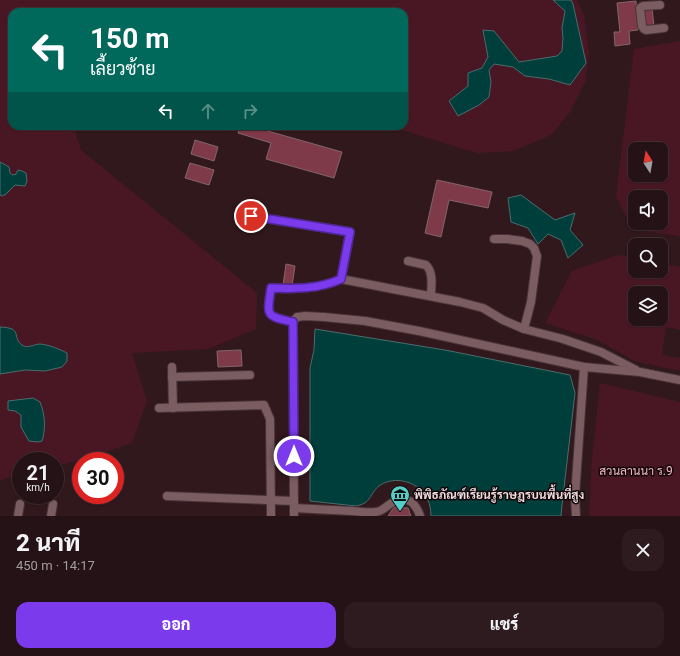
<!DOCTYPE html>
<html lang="th">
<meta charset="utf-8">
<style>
body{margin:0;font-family:Roboto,Sarabun,sans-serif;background:#2d1b1f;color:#f1f3f6;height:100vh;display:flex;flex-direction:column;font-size:15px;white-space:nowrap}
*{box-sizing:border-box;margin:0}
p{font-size:13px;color:#a39ea1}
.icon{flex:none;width:22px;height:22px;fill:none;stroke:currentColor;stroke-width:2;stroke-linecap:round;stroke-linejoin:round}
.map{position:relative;height:516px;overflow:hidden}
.side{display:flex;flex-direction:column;background:#251216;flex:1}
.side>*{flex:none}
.top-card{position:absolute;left:8px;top:8px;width:400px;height:122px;border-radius:12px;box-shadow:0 1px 3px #0004,0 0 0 1px #423235;background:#00695c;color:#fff;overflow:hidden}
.needle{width:26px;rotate:349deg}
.fabs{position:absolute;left:628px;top:142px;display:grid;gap:8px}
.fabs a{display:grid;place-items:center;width:40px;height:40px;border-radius:8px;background:#251216;box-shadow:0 1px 3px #0004,0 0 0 1px #423235;font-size:20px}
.speed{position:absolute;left:12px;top:452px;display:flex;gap:8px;font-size:20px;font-weight:700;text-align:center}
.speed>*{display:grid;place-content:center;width:52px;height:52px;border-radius:50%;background:#251216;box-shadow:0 1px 3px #0004,0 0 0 1px #423235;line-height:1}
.speed small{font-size:10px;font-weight:400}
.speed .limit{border:6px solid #d22;background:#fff;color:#111}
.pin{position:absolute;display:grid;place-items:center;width:34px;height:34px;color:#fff;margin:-17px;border:2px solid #fff;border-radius:50%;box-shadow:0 1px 4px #0007}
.me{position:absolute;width:44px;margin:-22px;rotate:0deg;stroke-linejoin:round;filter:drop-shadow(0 0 3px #0008)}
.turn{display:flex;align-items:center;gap:14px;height:84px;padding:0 16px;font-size:18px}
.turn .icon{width:52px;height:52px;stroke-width:2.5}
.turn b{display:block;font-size:28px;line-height:34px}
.lanes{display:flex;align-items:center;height:38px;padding:0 16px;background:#0003;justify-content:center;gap:20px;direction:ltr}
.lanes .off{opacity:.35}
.round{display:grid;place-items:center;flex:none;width:42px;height:42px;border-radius:12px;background:#2d1b1f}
.overview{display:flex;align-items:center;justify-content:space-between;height:68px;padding:0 16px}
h1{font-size:24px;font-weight:800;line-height:30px}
.button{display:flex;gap:8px;margin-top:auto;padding:8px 16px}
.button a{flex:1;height:46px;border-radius:12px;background:#7c3aed;color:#fff;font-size:16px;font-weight:800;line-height:46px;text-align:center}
.button a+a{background:#2d1b1f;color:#f1f3f6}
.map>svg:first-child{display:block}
.green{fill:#491724;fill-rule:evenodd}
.water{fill:#003e3c;stroke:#486e6d}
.building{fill:#7e3a49;stroke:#84656a}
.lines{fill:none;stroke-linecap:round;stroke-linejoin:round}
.minor-casing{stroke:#473337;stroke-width:10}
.minor{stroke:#7a5c61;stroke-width:8}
.route-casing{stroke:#51269a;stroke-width:10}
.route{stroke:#7c3aed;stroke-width:7}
.labels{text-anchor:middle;stroke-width:3;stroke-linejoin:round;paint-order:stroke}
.park-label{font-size:12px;fill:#f8b8c3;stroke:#110709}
.poi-label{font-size:12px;font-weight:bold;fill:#efdde0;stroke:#110709;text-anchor:start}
</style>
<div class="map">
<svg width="680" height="516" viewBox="0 0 680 516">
<rect width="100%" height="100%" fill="#31181d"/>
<g class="green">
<polygon points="0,0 577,0 584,15 589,53 585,82 570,112 551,135 513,151 477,153 389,126 404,126 404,12 12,12 12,126 75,126 75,131 81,150 257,293 256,329 208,349 132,353 147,401 132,443 88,458 55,466 55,461 21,461 21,475 0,480"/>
<path d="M680,41V236L651,232L631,227L616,196L634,49ZM635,149H661V175H635ZM635,197H661V223H635Z"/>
<path d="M618,255L635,258V271H661V263L680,267V330L666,327L662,355L680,358V371L634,361L598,340L545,323L572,271ZM635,293H661V319H635Z"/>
<polygon points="600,383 680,402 680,516 589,516 592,458"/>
</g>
<g class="water">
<polygon points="553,0 571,0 573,4 586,63 570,85 549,79 525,76 513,67 494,64 489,70 491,82 489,97 479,105 458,116 449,101 468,86 468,73 482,68 488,57 483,30 494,31 519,62 557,56 562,51 563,38 562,28 565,11"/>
<polygon points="0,162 9,167 10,173 12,175 16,174 18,170 22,171 26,173 27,181 25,186 15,185 6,194 2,196 0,195"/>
<polygon points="521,195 555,220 575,213 570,230 583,245 568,258 561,240 548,234 538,244 528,228 511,222 508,198"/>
<path d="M0,327C24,328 11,337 22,345C27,349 35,344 40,344C50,345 59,349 67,353V361L62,367L45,371L25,370L0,374Z"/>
<path d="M315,329L445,350L570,375L575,393L562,505L561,516H431C431,504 427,494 417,487C406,479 390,478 379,486C369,494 372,503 356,506L310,501V368L314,350Z"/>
<path d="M33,398L40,402C45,414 46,428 42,441L38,442L29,441L21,427V415L15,411L8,410V401Z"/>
</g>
<g class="building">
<polygon points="636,1 638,30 629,31 630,44 615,46 614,32 620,32 617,3"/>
<polygon points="652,8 654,26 644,27 642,9"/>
<polygon points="240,126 250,126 342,152 334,178 266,159 271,143 238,133"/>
<polygon points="195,140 218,147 214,161 191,154"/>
<polygon points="190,163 214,170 209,185 185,178"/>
<polygon points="437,180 492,192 488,208 449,200 441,237 425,233"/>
<polygon points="286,264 295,266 292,286 283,285"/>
<polygon points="241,350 242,366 218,367 217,351"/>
<polygon points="394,507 408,508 411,516 388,516"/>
</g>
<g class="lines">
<defs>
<g id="minor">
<polyline points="660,5 643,6 640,8 642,26 644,29 646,30 664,28"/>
<polyline points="251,216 350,232 341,279"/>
<polyline points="494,239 507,239 522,241 530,244 534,248 537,256 531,302 524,329"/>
<path d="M408,261L426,265C434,273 431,286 431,296"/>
<path d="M293,322C265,316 267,316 271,288C295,289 319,289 341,279L460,302L483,308L503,320L524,329L563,339L601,352L636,370"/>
<polyline points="172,367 173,408"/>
<polyline points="172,377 250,375"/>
<polyline points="159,408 264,405 270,419 271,516"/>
<polyline points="167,496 294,501"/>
<path d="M294,508C313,509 332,510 352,511C360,512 369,513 376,512C386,511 393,496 407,500C414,502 418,510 420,516"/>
<polyline points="18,516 20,504"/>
<polyline points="51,516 53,504"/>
<polyline points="294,516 293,322 297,317 305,316 324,317 365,321 419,331 584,367 640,372 680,380"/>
<polyline points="576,516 575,496 584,367"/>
</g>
</defs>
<use href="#minor" class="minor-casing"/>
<use href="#minor" class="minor"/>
</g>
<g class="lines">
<defs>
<path id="route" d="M251,216L350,232L341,279C319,289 295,289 271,288C267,316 265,316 293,322L294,456"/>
</defs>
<use href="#route" class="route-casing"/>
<use href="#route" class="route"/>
</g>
<defs>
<symbol id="museum-pin" viewBox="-11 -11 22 30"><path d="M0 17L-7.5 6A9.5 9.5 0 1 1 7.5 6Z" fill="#54cdc7" stroke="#110709"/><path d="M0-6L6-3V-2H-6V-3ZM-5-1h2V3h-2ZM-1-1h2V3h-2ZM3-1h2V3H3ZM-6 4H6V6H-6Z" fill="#111"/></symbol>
</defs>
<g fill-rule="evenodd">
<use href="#museum-pin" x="389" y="484" width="22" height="30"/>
</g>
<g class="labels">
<g class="park-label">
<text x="636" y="475">สวนลานนา ร.9</text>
</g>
<g class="poi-label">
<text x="414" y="499">พิพิธภัณฑ์เรียนรู้ราษฎรบนพื้นที่สูง</text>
</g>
</g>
</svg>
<div class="fabs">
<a><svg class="needle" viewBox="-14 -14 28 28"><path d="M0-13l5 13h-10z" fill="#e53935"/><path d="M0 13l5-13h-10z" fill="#a39ea1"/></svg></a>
<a><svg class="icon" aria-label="sound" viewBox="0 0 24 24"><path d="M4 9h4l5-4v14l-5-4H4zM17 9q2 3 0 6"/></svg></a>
<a><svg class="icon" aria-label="search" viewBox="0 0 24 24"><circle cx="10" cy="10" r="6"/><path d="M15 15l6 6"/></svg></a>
<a><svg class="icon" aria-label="layers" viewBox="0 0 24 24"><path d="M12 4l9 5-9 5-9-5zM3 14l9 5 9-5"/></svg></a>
</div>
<div class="speed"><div>21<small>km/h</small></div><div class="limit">30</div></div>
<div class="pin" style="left:251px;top:216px;background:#d93025"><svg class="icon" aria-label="arrive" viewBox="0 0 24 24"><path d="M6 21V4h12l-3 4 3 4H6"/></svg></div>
<svg class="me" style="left:294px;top:456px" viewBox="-20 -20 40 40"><circle r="17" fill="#7c3aed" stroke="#fff" stroke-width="3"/><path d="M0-11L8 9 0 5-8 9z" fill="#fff"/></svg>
<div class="top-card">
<div class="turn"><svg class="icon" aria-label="left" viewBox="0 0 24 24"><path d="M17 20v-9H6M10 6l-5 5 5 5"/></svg><div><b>150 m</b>เลี้ยวซ้าย</div></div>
<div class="lanes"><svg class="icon" aria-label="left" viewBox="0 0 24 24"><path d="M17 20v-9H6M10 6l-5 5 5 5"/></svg><svg class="icon off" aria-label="ahead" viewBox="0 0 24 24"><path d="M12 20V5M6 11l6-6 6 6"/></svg><svg class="icon off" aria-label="right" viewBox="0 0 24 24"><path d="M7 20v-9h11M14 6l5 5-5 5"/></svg></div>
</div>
</div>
<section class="side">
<div class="overview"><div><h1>2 นาที</h1><p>450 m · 14:17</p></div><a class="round"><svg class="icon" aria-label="close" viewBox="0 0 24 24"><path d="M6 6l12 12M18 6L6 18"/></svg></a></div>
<div class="button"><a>ออก</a><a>แชร์</a></div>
</section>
